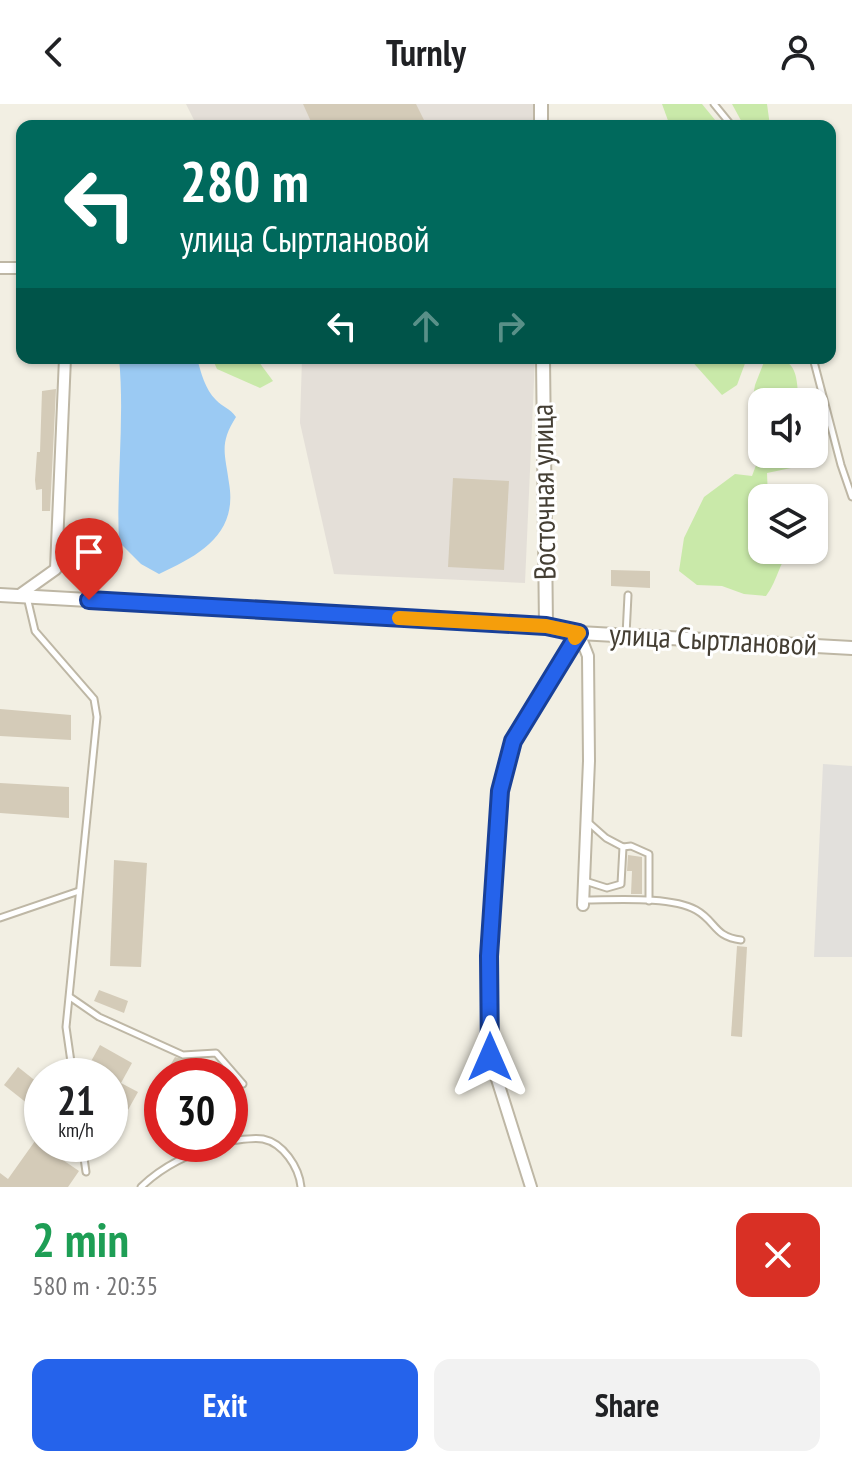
<!DOCTYPE html>
<meta charset="utf-8">
<style>
body{margin:0;font-family:"PT Sans Narrow",sans-serif;background:#f2f2f2;color:#202124;height:100vh;display:flex;flex-direction:column;font-size:30px;white-space:nowrap}
*{box-sizing:border-box;margin:0}
p{font-size:26px;color:#757577}
.icon{flex:none;width:44px;height:44px;fill:none;stroke:currentColor;stroke-width:2;stroke-linecap:round;stroke-linejoin:round}
.map{position:relative;height:1083px;overflow:hidden}
.side{display:flex;flex-direction:column;background:#fff;flex:1}
.side>*{flex:none}
.hud{position:absolute;left:16px;top:16px;width:820px;height:244px;border-radius:16px;box-shadow:0 2px 6px #0004;background:#00695c;color:#fff;overflow:hidden}
.tools{position:absolute;left:748px;top:284px;display:grid;gap:16px}
.tools a{display:grid;place-items:center;width:80px;height:80px;border-radius:16px;background:#fff;box-shadow:0 2px 6px #0004;font-size:40px}
.speed{position:absolute;left:24px;top:954px;display:flex;gap:16px;font-size:40px;font-weight:700;text-align:center}
.speed>*{display:grid;place-content:center;width:104px;height:104px;border-radius:50%;background:#fff;box-shadow:0 2px 6px #0004;line-height:1}
.speed small{font-size:20px;font-weight:400}
.speed .limit{border:12px solid #d22;background:#fff;color:#111}
.pin{position:absolute;display:grid;place-items:center;width:68px;height:68px;color:#fff;margin:-82px -34px;border-radius:50% 50% 50% 0;rotate:-45deg;box-shadow:0 0 8px #0007}
.pin .icon{rotate:45deg}
.me{position:absolute;width:88px;margin:-44px;rotate:0deg;stroke-linejoin:round;filter:drop-shadow(0 0 6px #0008)}
.turn{display:flex;align-items:center;gap:28px;height:168px;padding:0 32px;font-size:36px}
.turn .icon{width:104px;height:104px;stroke-width:2.5}
.turn b{display:block;font-size:56px;line-height:68px}
.lanes{display:flex;align-items:center;height:76px;padding:0 32px;background:#0003;justify-content:center;gap:40px;direction:ltr}
.lanes .off{opacity:.35}
.round{display:grid;place-items:center;flex:none;width:84px;height:84px;border-radius:16px;background:#f2f2f2}
.headline{display:flex;align-items:center;justify-content:space-between;height:136px;padding:0 32px}
h1{font-size:48px;font-weight:600;line-height:60px;color:#1e9e55}
.action{display:flex;gap:16px;margin-top:auto;padding:16px 32px}
.action a{flex:1;height:92px;border-radius:16px;background:#2563eb;color:#fff;font-size:32px;font-weight:600;line-height:92px;text-align:center}
.action a+a{background:#f2f2f2;color:#202124}
header{display:flex;justify-content:space-between;align-items:center;height:104px;padding:0 32px;background:#fff;font-size:36px;font-weight:600}
.map>svg:first-child{display:block}
.industrial{fill:#e4dfd8}
.green{fill:#c9e9a9}
.parking{fill:#e2e0dc}
.water{fill:#9bcaf3}
.building{fill:#d4cbb8}
.lines{fill:none;stroke-linecap:round;stroke-linejoin:round}
.service-casing{stroke:#beb7a5;stroke-width:9}
.minor-casing{stroke:#beb7a5;stroke-width:14}
.tertiary-casing{stroke:#beb7a5;stroke-width:16}
.service{stroke:#fff;stroke-width:5}
.minor{stroke:#fff;stroke-width:10}
.tertiary{stroke:#fff;stroke-width:12}
.route-casing{stroke:#184099;stroke-width:20}
.route{stroke:#2563eb;stroke-width:14}
.slow{stroke:#f59e0b;stroke-width:14}
.labels{text-anchor:middle;stroke-width:6;stroke-linejoin:round;paint-order:stroke}
.street-label{font-size:30px;fill:#443e33;stroke:#fff}
</style>
<header><svg class="icon" aria-label="back" viewBox="0 0 24 24"><path d="M15 5l-7 7 7 7"/></svg>Turnly<svg class="icon" aria-label="person" viewBox="0 0 24 24"><circle cx="12" cy="8" r="4"/><path d="M4 21q1-7 8-7t8 7"/></svg></header>
<div class="map">
<svg width="852" height="1083" viewBox="0 0 852 1083">
<rect width="100%" height="100%" fill="#f2efe3"/>
<g class="industrial">
<polygon points="186,0 533,0 534,22 197,22"/>
<polygon points="302,254 535,254 525,479 334,470 300,319"/>
</g>
<g class="green">
<polygon points="662,0 702,0 720,22 670,22"/>
<polygon points="732,0 767,0 770,22 744,22"/>
<polygon points="212,254 256,254 273,277 260,284 217,265"/>
<polygon points="689,254 747,254 737,281 722,291"/>
<path d="M768,254C799,254 796,273 799,298H762V350H806L791,364L767,369L768,394H762V446H791C779,458 778,476 766,492L744,490L722,482L697,481L679,467L684,434L704,393L735,370L752,372L759,353L749,317L755,281L764,258Z"/>
</g>
<polygon class="parking" points="823,660 852,662 852,853 814,853"/>
<path class="water" d="M119,254H197C201,269 205,285 216,296C222,303 230,304 236,313C219,340 225,349 229,379C238,430 200,451 159,470L141,460L119,438C116,377 125,316 119,254Z"/>
<g class="building">
<polygon points="303,0 416,0 427,22 313,22"/>
<polygon points="56,285 50,407 42,407 42,385 36,386 35,376 37,348 40,348 42,287"/>
<polygon points="453,374 509,377 504,466 448,463"/>
<polygon points="611,466 650,467 650,484 611,482"/>
<polygon points="0,605 71,611 71,636 0,632"/>
<polygon points="0,679 69,683 69,714 0,709"/>
<polygon points="628,751 642,753 642,790 631,790 632,767 627,767"/>
<polygon points="114,756 147,759 141,863 110,862"/>
<polygon points="737,842 747,843 742,933 731,932"/>
<polygon points="99,886 128,897 124,909 94,897"/>
<polygon points="100,941 132,959 121,979 138,988 110,1038 110,998 116,988 110,985 110,972 83,972"/>
<polygon points="175,953 186,956 214,972 164,972"/>
<polygon points="18,963 42,982 42,1011 4,981"/>
<polygon points="35,1037 79,1067 68,1083 0,1083 0,1069 8,1075"/>
</g>
<g class="lines">
<defs>
<g id="service">
<polyline points="714,0 732,22"/>
<polyline points="813,254 841,361 852,393"/>
<polyline points="27,493 35,527 94,595 97,613 66,923 73,972"/>
<polyline points="626,531 628,491"/>
<polyline points="623,743 631,742 649,750 649,797"/>
<polyline points="585,777 607,784 621,780 623,743 606,734 588,718"/>
<path d="M585,796C614,796 671,792 696,806C716,817 714,833 741,836"/>
<polyline points="0,814 79,787"/>
<polyline points="70,893 99,913 183,951 216,949 243,980"/>
<path d="M230,1037C240,1036 253,1033 263,1035C283,1039 299,1063 301,1083"/>
<polyline points="82,1040 86,1068"/>
<path d="M141,1083C164,1061 189,1050 220,1040"/>
</g>
<g id="minor">
<polyline points="0,164 22,164"/>
<polyline points="18,492 56,465 65,254"/>
<polyline points="579,529 588,552 589,657 583,801"/>
<polyline points="531,1083 490,953 489,852 492,774 500,687 513,637 579,529"/>
</g>
<g id="tertiary">
<polyline points="541,0 541,22"/>
<polyline points="543,254 546,522"/>
<polyline points="0,491 546,522 579,529 852,544"/>
</g>
</defs>
<use href="#service" class="service-casing"/>
<use href="#minor" class="minor-casing"/>
<use href="#tertiary" class="tertiary-casing"/>
<use href="#service" class="service"/>
<use href="#minor" class="minor"/>
<use href="#tertiary" class="tertiary"/>
</g>
<g class="lines">
<defs>
<polyline id="route" points="89,496 546,522 579,529 513,637 500,687 489,852 490,953"/>
</defs>
<use href="#route" class="route-casing"/>
<use href="#route" class="route"/>
<polyline class="slow" points="399,514 546,522 579,529 575,534"/>
</g>
<g class="labels">
<g class="street-label">
<text transform="translate(544 388) rotate(-91)" y="10">Восточная улица</text>
<text transform="translate(713 536) rotate(3)" y="10">улица Сыртлановой</text>
</g>
</g>
</svg>
<div class="tools">
<a><svg class="icon" aria-label="sound" viewBox="0 0 24 24"><path d="M4 9h4l5-4v14l-5-4H4zM17 9q2 3 0 6"/></svg></a>
<a><svg class="icon" aria-label="layers" viewBox="0 0 24 24"><path d="M12 4l9 5-9 5-9-5zM3 14l9 5 9-5"/></svg></a>
</div>
<div class="speed"><div>21<small>km/h</small></div><div class="limit">30</div></div>
<div class="pin" style="left:89px;top:496px;background:#d93025"><svg class="icon" aria-label="arrive" viewBox="0 0 24 24"><path d="M6 21V4h12l-3 4 3 4H6"/></svg></div>
<svg class="me" style="left:490px;top:953px" viewBox="-20 -20 40 40"><path d="M0-17L14 15 0 8-14 15z" fill="#2563eb" stroke="#fff" stroke-width="4"/></svg>
<div class="hud">
<div class="turn"><svg class="icon" aria-label="left" viewBox="0 0 24 24"><path d="M17 20v-9H6M10 6l-5 5 5 5"/></svg><div><b>280 m</b>улица Сыртлановой</div></div>
<div class="lanes"><svg class="icon" aria-label="left" viewBox="0 0 24 24"><path d="M17 20v-9H6M10 6l-5 5 5 5"/></svg><svg class="icon off" aria-label="ahead" viewBox="0 0 24 24"><path d="M12 20V5M6 11l6-6 6 6"/></svg><svg class="icon off" aria-label="right" viewBox="0 0 24 24"><path d="M7 20v-9h11M14 6l5 5-5 5"/></svg></div>
</div>
</div>
<section class="side">
<div class="headline"><div><h1>2 min</h1><p>580 m · 20:35</p></div><a class="round" style="background:#d93025;color:#fff"><svg class="icon" aria-label="close" viewBox="0 0 24 24"><path d="M6 6l12 12M18 6L6 18"/></svg></a></div>
<div class="action"><a>Exit</a><a>Share</a></div>
</section>
